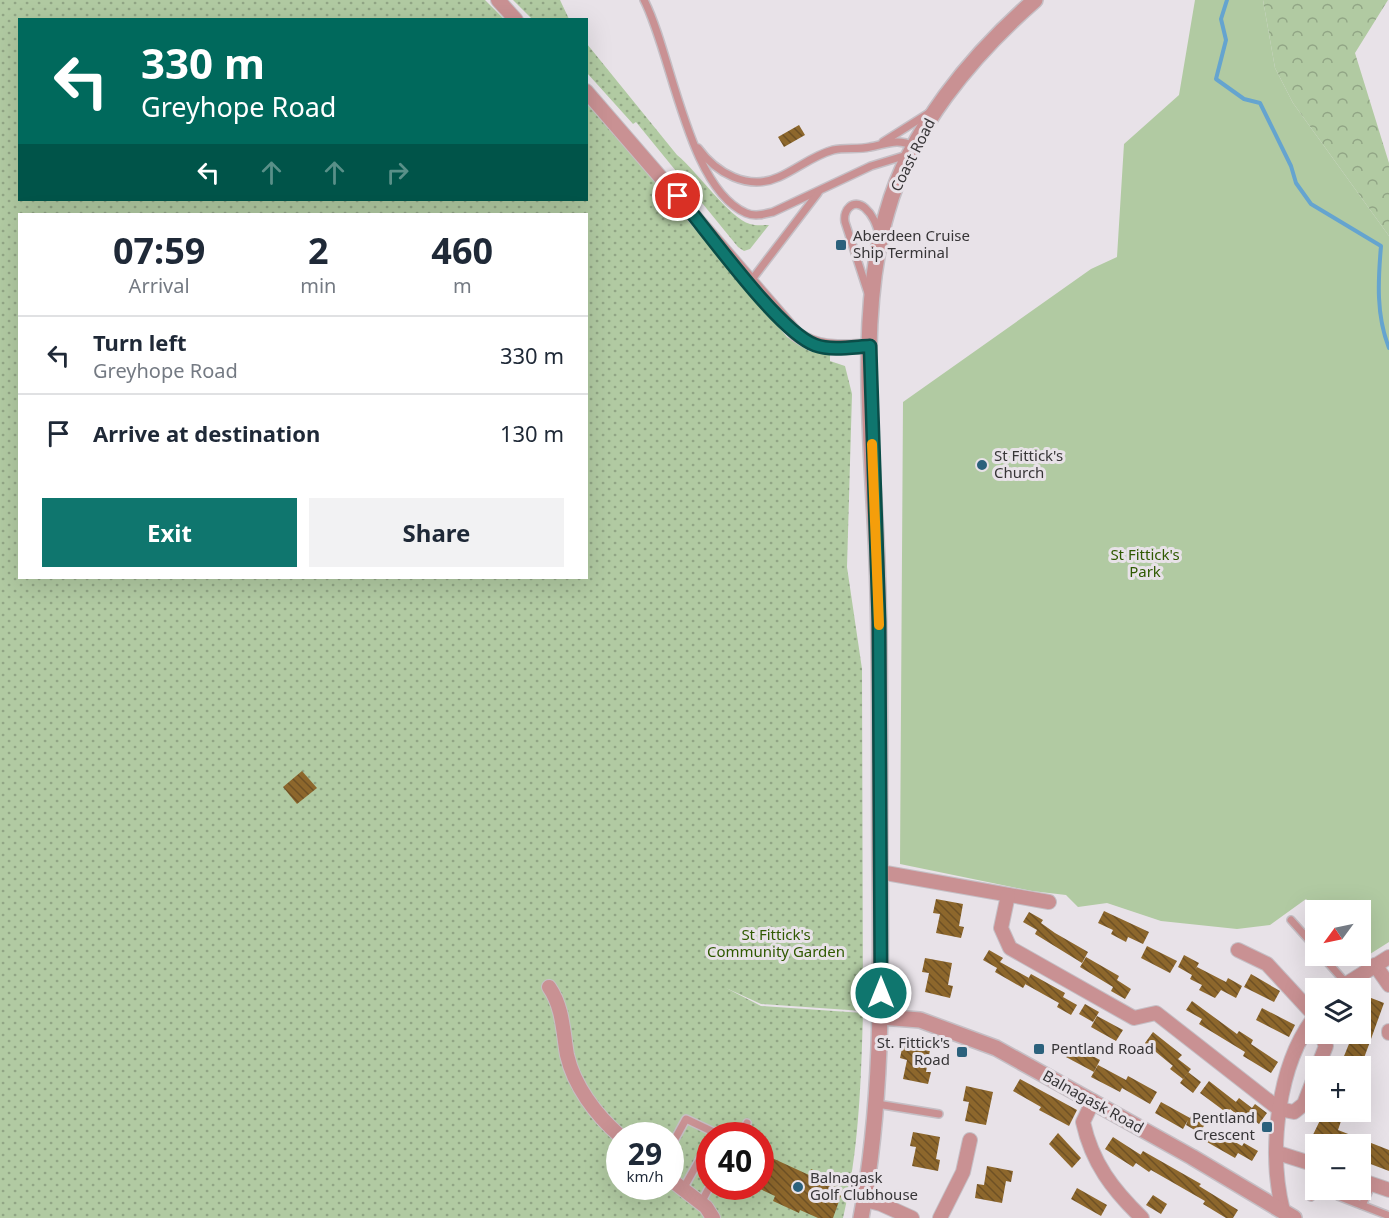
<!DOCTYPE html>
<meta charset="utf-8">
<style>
body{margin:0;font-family:"Noto Sans",sans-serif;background:#f2f2f3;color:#1f2937;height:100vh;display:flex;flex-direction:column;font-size:22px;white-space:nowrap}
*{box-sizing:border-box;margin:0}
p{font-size:20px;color:#747a83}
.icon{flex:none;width:33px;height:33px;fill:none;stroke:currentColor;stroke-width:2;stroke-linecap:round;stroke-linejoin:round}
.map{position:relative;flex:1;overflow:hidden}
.sheet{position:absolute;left:18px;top:213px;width:570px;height:366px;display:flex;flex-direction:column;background:#fff;border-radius:0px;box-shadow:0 6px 24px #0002}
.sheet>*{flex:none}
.hud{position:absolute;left:18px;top:18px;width:570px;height:183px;border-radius:0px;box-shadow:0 6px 24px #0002;background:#00695c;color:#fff;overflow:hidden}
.needle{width:39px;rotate:237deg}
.buttons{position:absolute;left:1305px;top:900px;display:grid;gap:12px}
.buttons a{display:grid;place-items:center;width:66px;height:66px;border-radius:0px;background:#fff;box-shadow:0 6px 24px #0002;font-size:30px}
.speed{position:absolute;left:606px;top:1122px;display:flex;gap:12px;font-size:30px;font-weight:700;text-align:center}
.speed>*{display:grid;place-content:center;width:78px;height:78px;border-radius:50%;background:#fff;box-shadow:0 6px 24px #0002;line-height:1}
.speed small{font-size:15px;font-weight:400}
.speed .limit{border:9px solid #d22;background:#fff;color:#111}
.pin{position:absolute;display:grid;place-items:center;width:51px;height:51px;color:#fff;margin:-26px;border:3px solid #fff;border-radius:50%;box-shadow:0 2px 6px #0007}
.me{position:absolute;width:66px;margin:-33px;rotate:0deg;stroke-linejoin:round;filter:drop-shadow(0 0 4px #0008)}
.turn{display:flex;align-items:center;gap:21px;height:126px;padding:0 24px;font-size:27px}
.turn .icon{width:78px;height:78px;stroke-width:2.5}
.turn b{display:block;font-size:42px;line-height:51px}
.lanes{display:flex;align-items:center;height:57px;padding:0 24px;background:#0003;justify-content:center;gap:30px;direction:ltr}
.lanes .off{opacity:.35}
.eta{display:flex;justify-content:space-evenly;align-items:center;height:102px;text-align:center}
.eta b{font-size:36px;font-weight:700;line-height:42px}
.action{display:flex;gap:12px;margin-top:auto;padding:12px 24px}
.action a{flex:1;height:69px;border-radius:0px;background:#0f766e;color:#fff;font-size:24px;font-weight:700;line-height:69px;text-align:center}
.action a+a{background:#f2f2f3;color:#1f2937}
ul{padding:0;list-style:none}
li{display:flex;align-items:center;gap:18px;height:78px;padding:0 24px;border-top:2px solid #e0e1e3}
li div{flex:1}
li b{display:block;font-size:22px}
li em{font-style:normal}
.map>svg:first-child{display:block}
.grass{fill:url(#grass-dots);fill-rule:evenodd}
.forest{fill:url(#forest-crowns)}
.park{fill:#b1caa2}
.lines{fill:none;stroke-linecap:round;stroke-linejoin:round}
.stream{stroke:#65a4cf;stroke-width:4}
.building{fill:url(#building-back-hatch)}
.service-casing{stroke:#c5bfc5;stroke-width:10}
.minor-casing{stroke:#c5bfc5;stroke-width:16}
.tertiary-casing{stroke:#c5bfc5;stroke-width:18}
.service{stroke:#c99193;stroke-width:7}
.minor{stroke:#c99193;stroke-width:14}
.tertiary{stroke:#c99193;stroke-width:15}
.route-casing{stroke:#0a4d48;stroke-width:15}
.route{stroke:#0f766e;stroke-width:10}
.slow{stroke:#f59e0b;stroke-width:10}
.poi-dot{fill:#2b617c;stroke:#e8e2e8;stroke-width:2}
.labels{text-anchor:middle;stroke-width:6;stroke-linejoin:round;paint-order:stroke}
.street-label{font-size:15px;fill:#373537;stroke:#e8e2e8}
.poi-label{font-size:15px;fill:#373537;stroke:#e8e2e8;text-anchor:start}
.park-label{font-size:15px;fill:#2f5900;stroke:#e8e2e8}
</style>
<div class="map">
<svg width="1389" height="1218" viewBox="0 0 1389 1218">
<defs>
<pattern id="grass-dots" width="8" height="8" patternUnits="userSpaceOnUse" patternTransform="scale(1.5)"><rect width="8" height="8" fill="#b1caa2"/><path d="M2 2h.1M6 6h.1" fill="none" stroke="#91a585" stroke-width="1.8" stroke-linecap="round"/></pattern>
<pattern id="forest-crowns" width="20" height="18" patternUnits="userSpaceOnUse" patternTransform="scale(1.5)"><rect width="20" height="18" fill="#b1caa2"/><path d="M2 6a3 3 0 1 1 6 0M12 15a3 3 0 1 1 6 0" fill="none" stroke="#91a585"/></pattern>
<pattern id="building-back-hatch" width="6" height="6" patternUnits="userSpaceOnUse" patternTransform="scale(1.5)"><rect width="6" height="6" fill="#8d672c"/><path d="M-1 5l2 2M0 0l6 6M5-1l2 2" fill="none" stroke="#6e5125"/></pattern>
</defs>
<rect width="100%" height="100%" fill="#e8e2e8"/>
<g class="grass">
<path d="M0,0H485L504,19L20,20V200H586L587,102L625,143L787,337L809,351L830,355V361L845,366L852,394L847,567L862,669L863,1011L761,1004L726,988L761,1006L863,1013C861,1082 859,1152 843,1218H0ZM20,214H586V578H20ZM620,1136H670V1186H620ZM710,1136H760V1186H710Z"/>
<polygon points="513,0 560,0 569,19 532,19"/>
<path d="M587,44L677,155C697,171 729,218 750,224C756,226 763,225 769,225L750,249L744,251L738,247L636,122L633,124L587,73Z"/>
</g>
<polygon class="forest" points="1263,0 1388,0 1355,53 1389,163 1389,236 1293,103 1275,68"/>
<polygon class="park" points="1195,0 1263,0 1275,68 1293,103 1389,236 1389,942 1370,954 1361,948 1360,910 1316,910 1306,899 1270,925 1237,929 1161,921 1107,903 1078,907 1066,895 1032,891 900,864 903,402 1091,269 1117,257 1124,144 1179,95"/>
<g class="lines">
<path class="stream" d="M1227,0L1221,19L1226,40L1216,79L1244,99L1260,103L1291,166L1296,183L1311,204L1381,246C1378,281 1376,315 1389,348"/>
</g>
<g class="building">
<polygon points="799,125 805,135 784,147 778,137"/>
<polygon points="302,771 317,788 297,804 283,787"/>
<polygon points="936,899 963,904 959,926 964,927 961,938 936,933 940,914 933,913"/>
<polygon points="1104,911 1149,932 1143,944 1128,937 1126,942 1111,934 1113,930 1098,923"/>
<polygon points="1029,912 1043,920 1041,923 1055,933 1088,952 1082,963 1035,934 1037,930 1023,922"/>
<polygon points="1147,946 1177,961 1170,973 1141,958"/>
<polygon points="989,950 1003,958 1000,962 1029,978 1023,988 995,972 998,966 997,968 983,960"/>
<polygon points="1184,955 1199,963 1195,970 1197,967 1226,982 1228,978 1242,986 1236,998 1221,990 1215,998 1199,990 1202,985 1190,979 1192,975 1178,967"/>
<polygon points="1086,957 1119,976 1117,980 1131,989 1125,999 1111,991 1113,987 1080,967"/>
<polygon points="925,958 952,963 948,985 953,986 950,998 925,992 929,973 922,972"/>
<polygon points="1031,974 1065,993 1063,997 1077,1005 1071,1015 1057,1007 1059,1003 1025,984"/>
<polygon points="1251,974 1280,991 1274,1002 1244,987"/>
<polygon points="1366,996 1384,1003 1371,1039 1361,1066 1340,1066 1353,1034 1360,1034 1360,1012"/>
<polygon points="1192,1001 1237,1034 1239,1031 1253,1040 1251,1044 1278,1062 1271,1073 1243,1056 1245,1052 1199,1024 1202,1019 1186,1010"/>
<polygon points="1085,1004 1099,1012 1093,1022 1079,1014"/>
<polygon points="1262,1008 1295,1025 1289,1037 1256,1020"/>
<polygon points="1097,1016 1123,1030 1116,1041 1091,1027"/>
<polygon points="1153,1032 1182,1055 1178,1059 1191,1069 1183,1079 1170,1069 1176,1062 1173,1066 1145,1043"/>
<polygon points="903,1044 930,1050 926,1072 931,1072 928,1084 903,1079 907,1060 900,1058"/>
<polygon points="1072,1045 1100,1060 1094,1072 1066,1057"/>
<polygon points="1098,1065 1126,1080 1128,1076 1157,1092 1150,1104 1122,1088 1120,1092 1091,1077"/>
<polygon points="1188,1072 1201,1082 1193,1093 1180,1083"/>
<polygon points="1020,1079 1077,1110 1069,1126 1039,1110 1041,1107 1013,1091"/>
<polygon points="1209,1081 1236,1102 1232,1107 1239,1098 1252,1108 1255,1104 1267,1113 1259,1124 1247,1115 1243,1119 1230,1109 1227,1113 1200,1093"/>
<polygon points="966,1086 993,1092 986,1125 965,1121 969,1102 963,1101"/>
<polygon points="1161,1102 1190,1118 1192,1114 1206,1122 1200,1133 1186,1125 1188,1120 1183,1129 1155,1113"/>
<polygon points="1324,1112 1344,1112 1338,1130 1389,1150 1389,1171 1360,1160 1360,1144 1319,1144 1310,1141"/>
<polygon points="1214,1130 1242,1146 1244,1143 1258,1151 1252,1161 1238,1153 1235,1158 1207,1142"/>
<polygon points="913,1132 940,1137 936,1159 940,1160 938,1171 912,1166 916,1147 910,1146"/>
<polygon points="1058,1133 1081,1158 1072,1168 1049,1144"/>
<polygon points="1113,1137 1141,1155 1136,1162 1143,1151 1201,1184 1199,1186 1238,1210 1233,1218 1226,1218 1203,1204 1205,1201 1151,1170 1149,1172 1136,1163 1133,1167 1105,1149"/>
<polygon points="772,1158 809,1175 811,1169 832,1179 829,1184 843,1190 833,1218 818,1218 800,1210 799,1213 773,1201 775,1196 758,1188"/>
<polygon points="987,1166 1013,1171 1011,1182 1006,1181 1002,1203 975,1198 977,1184 984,1185"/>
<polygon points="1077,1188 1107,1205 1101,1216 1071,1199"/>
<polygon points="1153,1195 1167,1204 1161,1214 1146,1205"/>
</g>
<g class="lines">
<defs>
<g id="service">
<path d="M644,0C672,54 688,188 746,213C755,217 765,214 773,212L871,166L907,155"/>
<polyline points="883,142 929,113"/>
<path d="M698,148C716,173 748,191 779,177C797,169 814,155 833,150C845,147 858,150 870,147C887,144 897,138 914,146"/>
<polyline points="750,282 818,193"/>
<path d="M868,293L845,222C843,210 853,198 865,208C873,215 876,224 879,233"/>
<polyline points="1291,920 1316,948"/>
<polyline points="1322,956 1347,984"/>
<polyline points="877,1104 939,1114"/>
<polyline points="741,1136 747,1123"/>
<polyline points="670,1148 686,1119 722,1136"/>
<polyline points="683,1189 710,1141"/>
<polyline points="1338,1196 1387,1215"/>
<polyline points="1311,1197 1316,1186"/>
<polyline points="701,1203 710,1186"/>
<polyline points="1362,1205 1372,1184"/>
</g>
<g id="minor">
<polyline points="498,0 516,20"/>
<path d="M586,91L796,334C819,351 843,347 870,346"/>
<polyline points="880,872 1049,902"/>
<polyline points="1008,895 1001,928 1010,948 1134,1018 1156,1013 1279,1109 1294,1112 1304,1104 1316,1073"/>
<polyline points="1238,950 1267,964 1315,1016"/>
<polyline points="1375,965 1389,985"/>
<path d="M549,987C563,1007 563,1032 567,1055C574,1086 596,1115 620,1136"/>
<polyline points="1340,988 1389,957"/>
<polyline points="1389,1031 1389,1033"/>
<polyline points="1318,1066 1326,1046 1321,1034"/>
<path d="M1093,1101L1083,1122C1092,1163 1113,1190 1142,1218"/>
<polyline points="1278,1153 1316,1165"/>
<polyline points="670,1179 706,1207 713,1218"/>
<polyline points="1360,1180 1389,1190"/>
<polyline points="865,1200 881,1204 912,1218"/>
<path d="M1283,1211C1268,1152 1277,1064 1316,1015"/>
<polyline points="940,1218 963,1172 970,1140"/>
</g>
<g id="tertiary">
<polyline points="881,1017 920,1020 996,1048 1192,1157 1294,1218"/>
<path d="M861,1218C883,1102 881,985 880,868C879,766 881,664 877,561C873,452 856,318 887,212C910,129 971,56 1035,0"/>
</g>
</defs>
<use href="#service" class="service-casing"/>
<use href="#minor" class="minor-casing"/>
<use href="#tertiary" class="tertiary-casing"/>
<use href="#service" class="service"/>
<use href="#minor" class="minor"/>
<use href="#tertiary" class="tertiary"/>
</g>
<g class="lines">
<defs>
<path id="route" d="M678,196C707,230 778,331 815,345C831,351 853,347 870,346L879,622L881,993"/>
</defs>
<use href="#route" class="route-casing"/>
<use href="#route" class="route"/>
<polyline class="slow" points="872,444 879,625"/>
</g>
<g class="poi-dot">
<rect x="835" y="239" width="12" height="12" rx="3"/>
<circle cx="982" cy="465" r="6"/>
<rect x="1033" y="1043" width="12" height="12" rx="3"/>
<rect x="956" y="1046" width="12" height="12" rx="3"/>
<rect x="1261" y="1121" width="12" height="12" rx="3"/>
<circle cx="798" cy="1187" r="6"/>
</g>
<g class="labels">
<g class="street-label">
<text transform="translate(913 155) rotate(-63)" y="5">Coast Road</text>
<text transform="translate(1093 1102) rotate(29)" y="5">Balnagask Road</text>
</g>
<g class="poi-label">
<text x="853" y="241">Aberdeen Cruise<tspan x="853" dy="17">Ship Terminal</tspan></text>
<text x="994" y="461">St Fittick's<tspan x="994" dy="17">Church</tspan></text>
<text x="950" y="1048" text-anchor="end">St. Fittick's<tspan x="950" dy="17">Road</tspan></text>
<text x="1051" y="1054">Pentland Road</text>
<text x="1255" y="1123" text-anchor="end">Pentland<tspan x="1255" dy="17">Crescent</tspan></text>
<text x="810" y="1183">Balnagask<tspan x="810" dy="17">Golf Clubhouse</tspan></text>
</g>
<g class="park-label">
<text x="1145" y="560">St Fittick's<tspan x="1145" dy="17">Park</tspan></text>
<text x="776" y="940">St Fittick's<tspan x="776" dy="17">Community Garden</tspan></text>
</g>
</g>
</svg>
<div class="buttons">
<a><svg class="needle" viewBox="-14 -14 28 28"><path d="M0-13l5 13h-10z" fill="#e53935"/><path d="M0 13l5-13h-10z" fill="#747a83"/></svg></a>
<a><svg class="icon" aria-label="layers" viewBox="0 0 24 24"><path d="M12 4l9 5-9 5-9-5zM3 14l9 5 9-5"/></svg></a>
<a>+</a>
<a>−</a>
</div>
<div class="speed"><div>29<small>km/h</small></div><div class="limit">40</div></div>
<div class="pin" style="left:678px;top:196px;background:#d93025"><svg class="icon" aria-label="arrive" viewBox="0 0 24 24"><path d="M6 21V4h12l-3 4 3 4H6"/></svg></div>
<svg class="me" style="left:881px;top:993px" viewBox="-20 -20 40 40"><circle r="17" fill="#0f766e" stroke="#fff" stroke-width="3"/><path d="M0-11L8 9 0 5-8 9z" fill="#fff"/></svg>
<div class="hud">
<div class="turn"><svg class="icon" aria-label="left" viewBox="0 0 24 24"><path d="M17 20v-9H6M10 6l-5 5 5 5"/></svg><div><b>330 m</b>Greyhope Road</div></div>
<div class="lanes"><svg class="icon" aria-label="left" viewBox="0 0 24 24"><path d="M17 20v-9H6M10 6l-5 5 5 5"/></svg><svg class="icon off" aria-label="ahead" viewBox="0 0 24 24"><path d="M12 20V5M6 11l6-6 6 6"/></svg><svg class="icon off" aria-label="ahead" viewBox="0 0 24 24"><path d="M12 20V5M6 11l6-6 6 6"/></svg><svg class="icon off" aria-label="right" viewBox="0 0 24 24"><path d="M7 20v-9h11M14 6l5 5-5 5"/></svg></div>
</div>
<section class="sheet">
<div class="eta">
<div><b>07:59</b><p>Arrival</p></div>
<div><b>2</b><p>min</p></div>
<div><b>460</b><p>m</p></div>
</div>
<ul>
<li><svg class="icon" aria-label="left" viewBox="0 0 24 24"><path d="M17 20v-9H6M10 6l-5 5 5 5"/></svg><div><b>Turn left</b><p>Greyhope Road</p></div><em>330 m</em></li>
<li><svg class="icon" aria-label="arrive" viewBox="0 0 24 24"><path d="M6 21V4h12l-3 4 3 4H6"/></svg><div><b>Arrive at destination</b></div><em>130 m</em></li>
</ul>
<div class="action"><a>Exit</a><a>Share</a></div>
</section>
</div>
